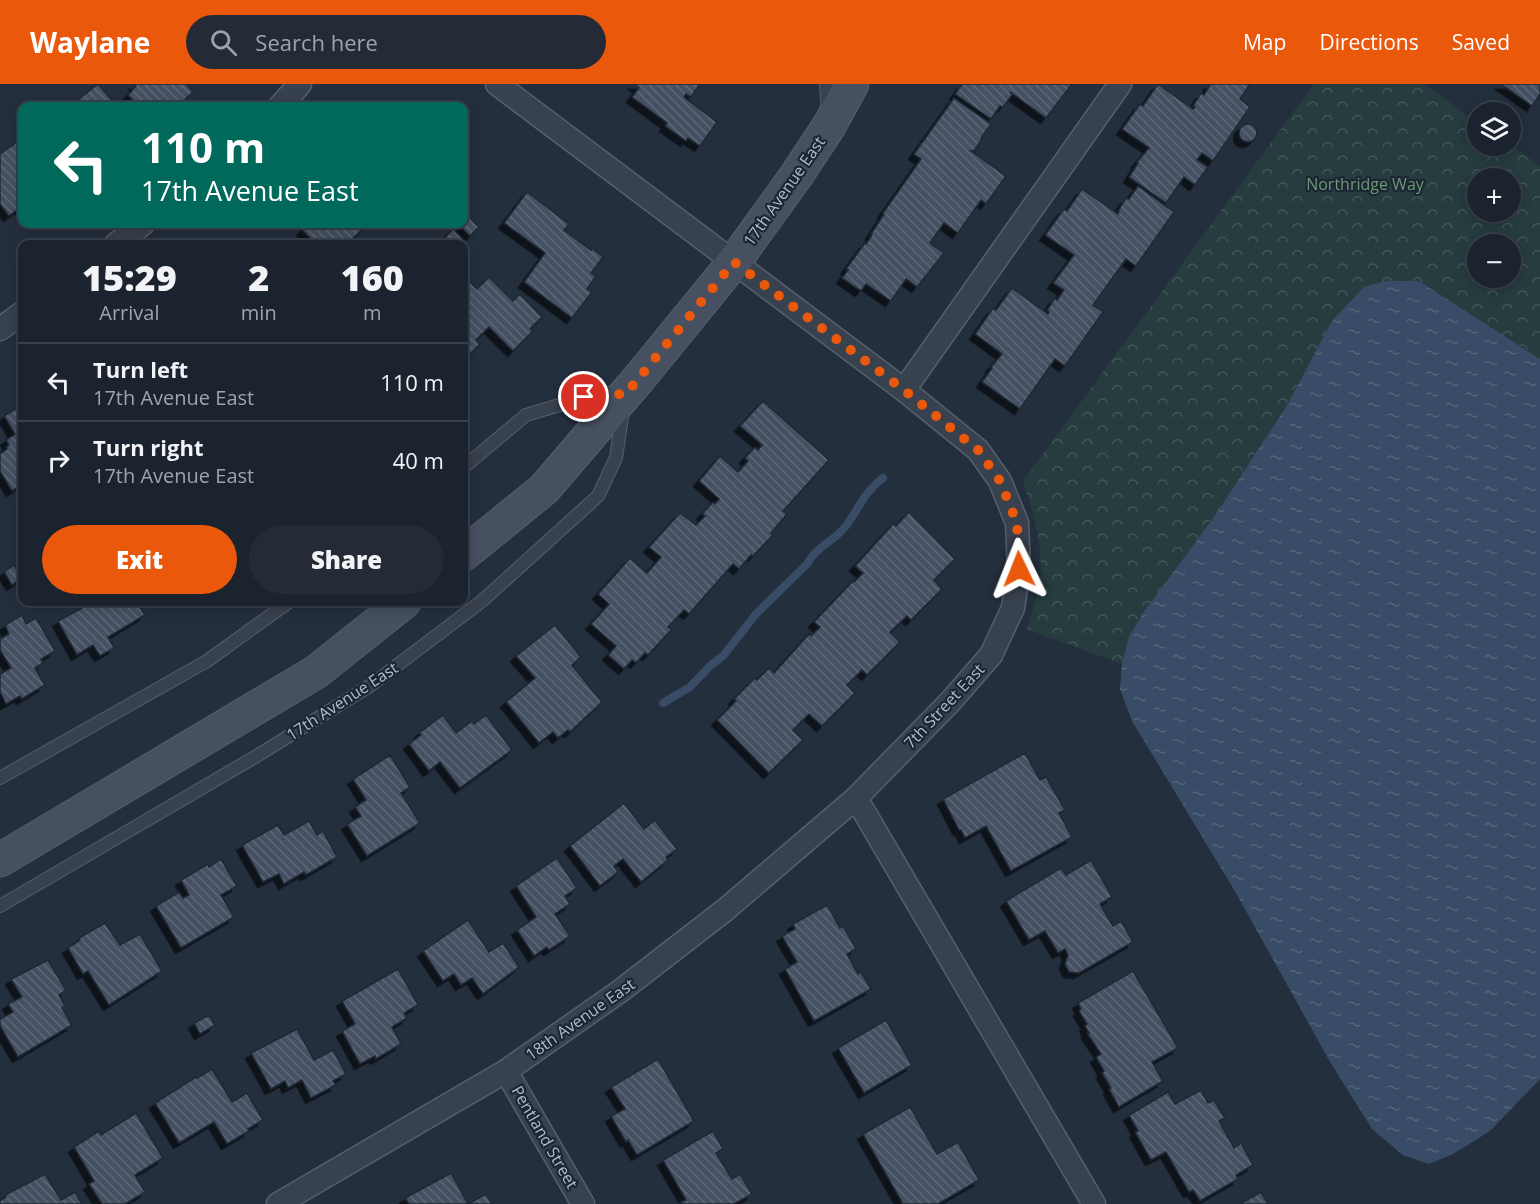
<!DOCTYPE html>
<meta charset="utf-8">
<style>
body{margin:0;font-family:"Open Sans",sans-serif;background:#242b36;color:#f1f3f6;height:100vh;display:flex;flex-direction:column;font-size:22px;white-space:nowrap}
*{box-sizing:border-box;margin:0}
p{font-size:20px;color:#a0a4aa}
.icon{flex:none;width:33px;height:33px;fill:none;stroke:currentColor;stroke-width:2;stroke-linecap:round;stroke-linejoin:round}
.map{position:relative;flex:1;overflow:hidden}
.panel{position:absolute;left:18px;top:156px;width:450px;height:366px;display:flex;flex-direction:column;background:#1b232e;border-radius:12px;box-shadow:0 3px 15px #0003,0 0 0 2px #39404a}
.panel>*{flex:none}
.top-card{position:absolute;left:18px;top:18px;width:450px;height:126px;border-radius:12px;box-shadow:0 3px 15px #0003,0 0 0 2px #39404a;background:#00695c;color:#fff;overflow:hidden}
.tools{position:absolute;left:1467px;top:18px;display:grid;gap:12px}
.tools a{display:grid;place-items:center;width:54px;height:54px;border-radius:50%;background:#1b232e;box-shadow:0 3px 15px #0003,0 0 0 2px #39404a;font-size:30px}
.pin{position:absolute;display:grid;place-items:center;width:51px;height:51px;color:#fff;margin:-26px;border:3px solid #fff;border-radius:50%;box-shadow:0 2px 6px #0007}
.me{position:absolute;width:66px;margin:-33px;rotate:358deg;stroke-linejoin:round;filter:drop-shadow(0 0 4px #0008)}
.turn{display:flex;align-items:center;gap:21px;height:126px;padding:0 24px;font-size:27px}
.turn .icon{width:78px;height:78px;stroke-width:2.5}
.turn b{display:block;font-size:42px;line-height:51px}
.eta{display:flex;justify-content:space-evenly;align-items:center;height:102px;text-align:center}
.eta b{font-size:36px;font-weight:800;line-height:42px}
.primary-button{display:flex;gap:12px;margin-top:auto;padding:12px 24px}
.primary-button a{flex:1;height:69px;border-radius:36px;background:#ea580c;color:#fff;font-size:24px;font-weight:800;line-height:69px;text-align:center}
.primary-button a+a{background:#242b36;color:#f1f3f6}
ul{padding:0;list-style:none}
li{display:flex;align-items:center;gap:18px;height:78px;padding:0 24px;border-top:2px solid #39404a}
li div{flex:1}
li b{display:block;font-size:22px}
li em{font-style:normal}
header{display:flex;align-items:center;gap:36px;box-sizing:border-box;height:84px;padding:0 30px;background:#ea580c;color:#fff}
header strong{font-size:28px}
nav{display:flex;gap:33px;margin-inline-start:auto;font-size:21px}
.search{width:420px;height:54px;background:#242b36;display:flex;align-items:center;gap:15px;box-sizing:border-box;padding:0 21px;border-radius:33px;color:#a0a4aa;font-size:22px}
.map>svg:first-child{display:block}
.park{fill:url(#park-crowns);fill-rule:evenodd}
.water{fill:url(#water-ripples)}
.lines{fill:none;stroke-linecap:round;stroke-linejoin:round}
.stream{stroke:#394c67;stroke-width:8}
.building{fill:url(#building-back-hatch);stroke:#1f2835;stroke-width:1.5;filter:url(#shadow)}
.lane-casing{stroke:#565f6c;stroke-width:14}
.street-casing{stroke:#565f6c;stroke-width:25}
.secondary-casing{stroke:#565f6c;stroke-width:35}
.lane{stroke:#38414e;stroke-width:12}
.street{stroke:#38414e;stroke-width:22}
.secondary{stroke:#465061;stroke-width:33}
.route{stroke:#ea580c;stroke-width:10;stroke-dasharray:0 18}
.labels{text-anchor:middle;stroke-width:4.5;stroke-linejoin:round;paint-order:stroke}
.park-label{font-size:16px;fill:#6b9a76;stroke:#1d2633}
.street-label{font-size:16px;fill:#b4bcc9;stroke:#1d2633}
</style>
<header>
<strong>Waylane</strong>
<div class="search"><svg class="icon" aria-label="search" viewBox="0 0 24 24"><circle cx="10" cy="10" r="6"/><path d="M15 15l6 6"/></svg>Search here</div>
<nav><a>Map</a><a>Directions</a><a>Saved</a></nav>
</header>
<div class="map">
<svg width="1540" height="1120" viewBox="0 0 1540 1120">
<defs>
<pattern id="park-crowns" width="20" height="18" patternUnits="userSpaceOnUse" patternTransform="scale(1.5)"><rect width="20" height="18" fill="#263c3f"/><path d="M2 6a3 3 0 1 1 6 0M12 15a3 3 0 1 1 6 0" fill="none" stroke="#435659"/></pattern>
<pattern id="water-ripples" width="26" height="14" patternUnits="userSpaceOnUse" patternTransform="scale(1.5)"><rect width="26" height="14" fill="#394c67"/><path d="M2 4q2-2 4 0t4 0M15 11q2-2 4 0t4 0" fill="none" stroke="#53647b"/></pattern>
<pattern id="building-back-hatch" width="6" height="6" patternUnits="userSpaceOnUse" patternTransform="scale(1.5)"><rect width="6" height="6" fill="#455162"/><path d="M-1 5l2 2M0 0l6 6M5-1l2 2" fill="none" stroke="#5d6877"/></pattern>
<filter id="shadow"><feDropShadow dx="-5.5" dy="5.5" stdDeviation="0" flood-color="#0009"/></filter>
</defs>
<rect width="100%" height="100%" fill="#242f3e"/>
<path class="park" d="M1314,0H1424L1477,38L1478,62L1511,61L1540,82V275L1419,197L1332,237L1286,323L1214,433L1143,529L1129,553L1122,580L1027,545C1031,530 1037,514 1039,499C1045,464 1033,429 1023,397ZM1478,94H1510V128H1478ZM1478,160H1510V194H1478Z"/>
<polygon class="water" points="1387,197 1419,197 1540,275 1540,995 1490,1047 1453,1070 1429,1080 1403,1071 1372,1045 1329,976 1236,809 1132,637 1120,605 1122,580 1129,553 1143,529 1214,433 1286,323 1332,237 1364,203"/>
<g class="lines">
<path class="stream" d="M663,619L690,603L710,582L723,572L756,530L807,480C817,462 833,458 845,443C860,424 862,410 883,394"/>
</g>
<g class="building">
<polygon points="98,0 117,22 70,22"/>
<polygon points="134,0 186,0 193,8 178,22 139,22 128,11 136,2"/>
<polygon points="634,0 700,0 691,13 686,10 684,13 717,38 700,62 688,54 686,57 665,42 667,39 632,13 639,4"/>
<polygon points="962,0 1072,0 1046,34 1010,8 1012,11 1003,23 1000,22 991,35 955,10"/>
<polygon points="1158,0 1193,25 1195,23 1193,22 1201,9 1204,11 1210,1 1209,0 1250,0 1240,15 1250,23 1213,77 1202,69 1197,76 1208,83 1195,101 1184,93 1166,119 1129,93 1138,79 1137,78 1149,64 1122,45 1140,20 1143,22"/>
<polygon points="1501,0 1540,0 1540,10 1532,22"/>
<polygon points="954,14 991,40 981,54 982,55 974,67 971,67 1006,92 986,120 981,116 958,149 944,139 930,159 944,169 917,203 906,195 891,217 866,200 861,207 842,194 848,186 846,185 865,159 866,160 872,151 871,150 884,130 883,129 921,75 914,70"/>
<circle cx="1248" cy="49" r="9"/>
<polygon points="17,58 22,65 22,126 20,124 9,132 0,120 0,70"/>
<polygon points="1138,102 1174,128 1136,182 1126,175 1093,221 1103,228 1065,282 1055,275 1020,325 982,298 992,284 991,283 1002,270 975,250 993,224 996,226 1012,204 1048,230 1049,228 1047,226 1055,214 1057,216 1064,206 1053,199 1074,171 1045,151 1064,125 1067,127 1082,105 1118,130 1119,128 1118,127 1126,114 1129,115"/>
<polygon points="527,108 569,140 564,146 591,166 592,164 603,173 591,189 596,192 587,205 592,208 572,234 524,198 545,169 504,139"/>
<polygon points="467,131 479,143 470,152 458,140 464,140 464,135"/>
<polygon points="309,140 368,140 347,160 316,160 302,146"/>
<polygon points="453,145 465,157 462,160 447,160 442,157"/>
<polygon points="489,193 513,217 520,210 542,233 530,245 533,247 513,267 489,243 476,256 480,260 468,272 464,268 464,199 467,195 477,205"/>
<polygon points="763,317 829,376 783,427 787,430 771,449 773,451 753,472 751,471 739,485 733,480 689,530 684,526 668,543 672,545 648,571 645,569 636,579 632,576 624,585 608,571 616,562 591,540 609,520 598,510 630,474 647,489 661,473 649,463 680,429 696,441 705,432 702,430 713,418 715,420 719,415 699,397 720,372 738,388 748,377 745,374 755,363 758,366 762,361 740,342"/>
<polygon points="22,321 22,400 12,407 0,387 0,370 7,365 6,363 9,361 6,356 15,350 4,332"/>
<polygon points="909,428 955,475 934,496 942,505 911,536 907,532 890,548 900,558 867,591 862,586 847,601 855,609 822,642 809,630 793,646 803,656 769,689 717,636 736,617 734,615 755,594 757,596 769,584 774,589 809,550 811,552 820,543 814,538 853,497 854,498 863,489 855,482 894,439 896,442"/>
<polygon points="14,481 22,494 12,501 4,488"/>
<polygon points="93,518 137,518 145,531 108,553 114,564 100,572 93,561 77,571 58,537"/>
<polygon points="22,531 26,540 36,534 55,567 41,575 43,579 35,584 45,601 22,615 20,612 6,620 0,608 0,590 11,584 0,566 0,555 9,550 5,541"/>
<polygon points="555,541 581,573 572,581 602,618 570,648 568,646 558,654 553,648 539,659 506,618 535,594 516,572"/>
<polygon points="443,631 456,649 472,637 474,640 486,631 512,666 460,704 440,678 429,687 409,660 421,651 419,649"/>
<polygon points="1025,669 1040,696 1046,693 1065,726 1059,729 1072,753 1011,787 986,742 965,754 961,746 959,746 943,715"/>
<polygon points="390,671 410,703 401,709 420,739 367,772 347,740 361,732 355,723 366,716 353,695"/>
<polygon points="624,719 644,745 655,736 677,765 666,773 668,776 641,798 623,775 614,782 618,788 600,802 570,762"/>
<polygon points="309,737 317,751 323,747 337,773 306,791 304,788 284,800 279,790 263,798 242,761 278,741 284,751"/>
<polygon points="557,774 577,804 565,812 570,820 555,830 570,852 549,866 547,863 534,872 517,846 536,833 516,802"/>
<polygon points="221,775 237,802 221,811 234,833 181,864 156,822 179,808 183,814 189,811 181,796 208,780 209,783"/>
<polygon points="1091,776 1112,813 1100,820 1113,842 1121,837 1133,858 1079,889 1069,888 1065,880 1068,871 1065,865 1058,869 1045,847 1029,856 1006,817 1061,784 1066,791"/>
<polygon points="827,821 840,844 843,842 856,865 847,870 858,890 861,888 871,905 814,937 785,885 797,878 782,852 795,845 793,840"/>
<polygon points="468,836 489,868 503,859 519,883 483,910 472,894 461,901 454,890 443,897 423,867"/>
<polygon points="105,839 120,861 140,850 162,887 109,921 88,887 83,890 68,864 80,856 79,854"/>
<polygon points="48,876 66,906 59,911 65,922 62,924 72,941 18,973 0,942 0,935 13,928 8,920 22,913 11,895"/>
<polygon points="398,885 418,921 404,929 407,934 392,943 401,960 376,975 375,972 360,980 342,947 355,940 342,917"/>
<polygon points="1133,887 1178,964 1152,978 1163,997 1119,1023 1109,1005 1111,1004 1102,989 1104,987 1096,973 1101,970 1087,949 1089,949 1085,942 1087,940 1079,927 1081,925 1078,919"/>
<polygon points="209,931 215,941 200,950 194,939"/>
<polygon points="886,936 912,981 864,1009 838,964"/>
<polygon points="297,945 314,976 333,966 346,990 333,997 336,1001 311,1014 302,996 288,1004 285,997 271,1005 251,969"/>
<polygon points="658,975 694,1037 637,1071 628,1056 626,1058 611,1032 625,1025 611,1003"/>
<polygon points="212,985 232,1018 247,1009 263,1036 248,1045 249,1047 227,1060 214,1038 179,1059 155,1019 196,993 197,994"/>
<polygon points="1201,1006 1208,1019 1214,1016 1225,1034 1219,1037 1234,1064 1241,1059 1253,1081 1236,1091 1238,1095 1200,1117 1193,1106 1189,1108 1166,1068 1151,1076 1135,1048 1138,1047 1129,1031 1168,1008 1175,1020"/>
<polygon points="910,1023 937,1070 958,1058 979,1096 938,1120 903,1120 863,1050"/>
<polygon points="136,1029 163,1074 135,1091 145,1108 125,1120 102,1120 89,1100 94,1097 74,1063 99,1047 101,1051"/>
<polygon points="713,1047 723,1065 716,1069 732,1095 740,1090 752,1110 734,1120 678,1120 686,1116 663,1076"/>
<polygon points="451,1089 468,1120 486,1110 492,1120 409,1120 405,1114"/>
<polygon points="45,1090 61,1116 75,1108 82,1120 0,1120 0,1117 6,1113 5,1111"/>
<polygon points="1261,1108 1268,1120 1240,1120"/>
</g>
<g class="lines">
<defs>
<g id="lane">
<polyline points="826,0 828,26"/>
<polyline points="464,383 526,331 603,308 620,310"/>
<polyline points="0,694 207,577 289,518"/>
<polyline points="0,822 260,670 371,601 482,517 598,412 616,374 623,326"/>
</g>
<g id="street">
<polyline points="497,0 904,306 978,366 1000,397 1017,439 1019,485 1013,524 991,571 950,618 856,714 1094,1120"/>
<polyline points="280,22 300,0"/>
<polyline points="116,160 143,140"/>
<polyline points="0,245 22,229"/>
<polyline points="904,306 1120,0"/>
<polyline points="506,987 583,1120"/>
<polyline points="278,1120 506,987 619,908 725,826 856,714"/>
</g>
<g id="secondary">
<polyline points="464,470 544,405 641,292 734,178 796,92 829,42 852,0"/>
<polyline points="0,776 316,588 404,518"/>
</g>
</defs>
<use href="#lane" class="lane-casing"/>
<use href="#street" class="street-casing"/>
<use href="#secondary" class="secondary-casing"/>
<use href="#lane" class="lane"/>
<use href="#street" class="street"/>
<use href="#secondary" class="secondary"/>
</g>
<g class="lines">
<polyline class="route" points="584,313 603,308 625,311 734,178 904,306 978,366 1000,397 1017,439 1019,485"/>
</g>
<g class="labels">
<g class="park-label">
<text x="1365" y="106">Northridge Way</text>
</g>
<g class="street-label">
<text transform="translate(784 107) rotate(-55)" y="6">17th Avenue East</text>
<text transform="translate(342 617) rotate(-33)" y="6">17th Avenue East</text>
<text transform="translate(944 622) rotate(-47)" y="6">7th Street East</text>
<text transform="translate(580 935) rotate(-35)" y="6">18th Avenue East</text>
<text transform="translate(545 1053) rotate(60)" y="6">Pentland Street</text>
</g>
</g>
</svg>
<div class="tools">
<a><svg class="icon" aria-label="layers" viewBox="0 0 24 24"><path d="M12 4l9 5-9 5-9-5zM3 14l9 5 9-5"/></svg></a>
<a>+</a>
<a>−</a>
</div>
<div class="pin" style="left:584px;top:313px;background:#d93025"><svg class="icon" aria-label="arrive" viewBox="0 0 24 24"><path d="M6 21V4h12l-3 4 3 4H6"/></svg></div>
<svg class="me" style="left:1019px;top:485px" viewBox="-20 -20 40 40"><path d="M0-17L14 15 0 8-14 15z" fill="#ea580c" stroke="#fff" stroke-width="4"/></svg>
<div class="top-card">
<div class="turn"><svg class="icon" aria-label="left" viewBox="0 0 24 24"><path d="M17 20v-9H6M10 6l-5 5 5 5"/></svg><div><b>110 m</b>17th Avenue East</div></div>
</div>
<section class="panel">
<div class="eta">
<div><b>15:29</b><p>Arrival</p></div>
<div><b>2</b><p>min</p></div>
<div><b>160</b><p>m</p></div>
</div>
<ul>
<li><svg class="icon" aria-label="left" viewBox="0 0 24 24"><path d="M17 20v-9H6M10 6l-5 5 5 5"/></svg><div><b>Turn left</b><p>17th Avenue East</p></div><em>110 m</em></li>
<li><svg class="icon" aria-label="right" viewBox="0 0 24 24"><path d="M7 20v-9h11M14 6l5 5-5 5"/></svg><div><b>Turn right</b><p>17th Avenue East</p></div><em>40 m</em></li>
</ul>
<div class="primary-button"><a>Exit</a><a>Share</a></div>
</section>
</div>
